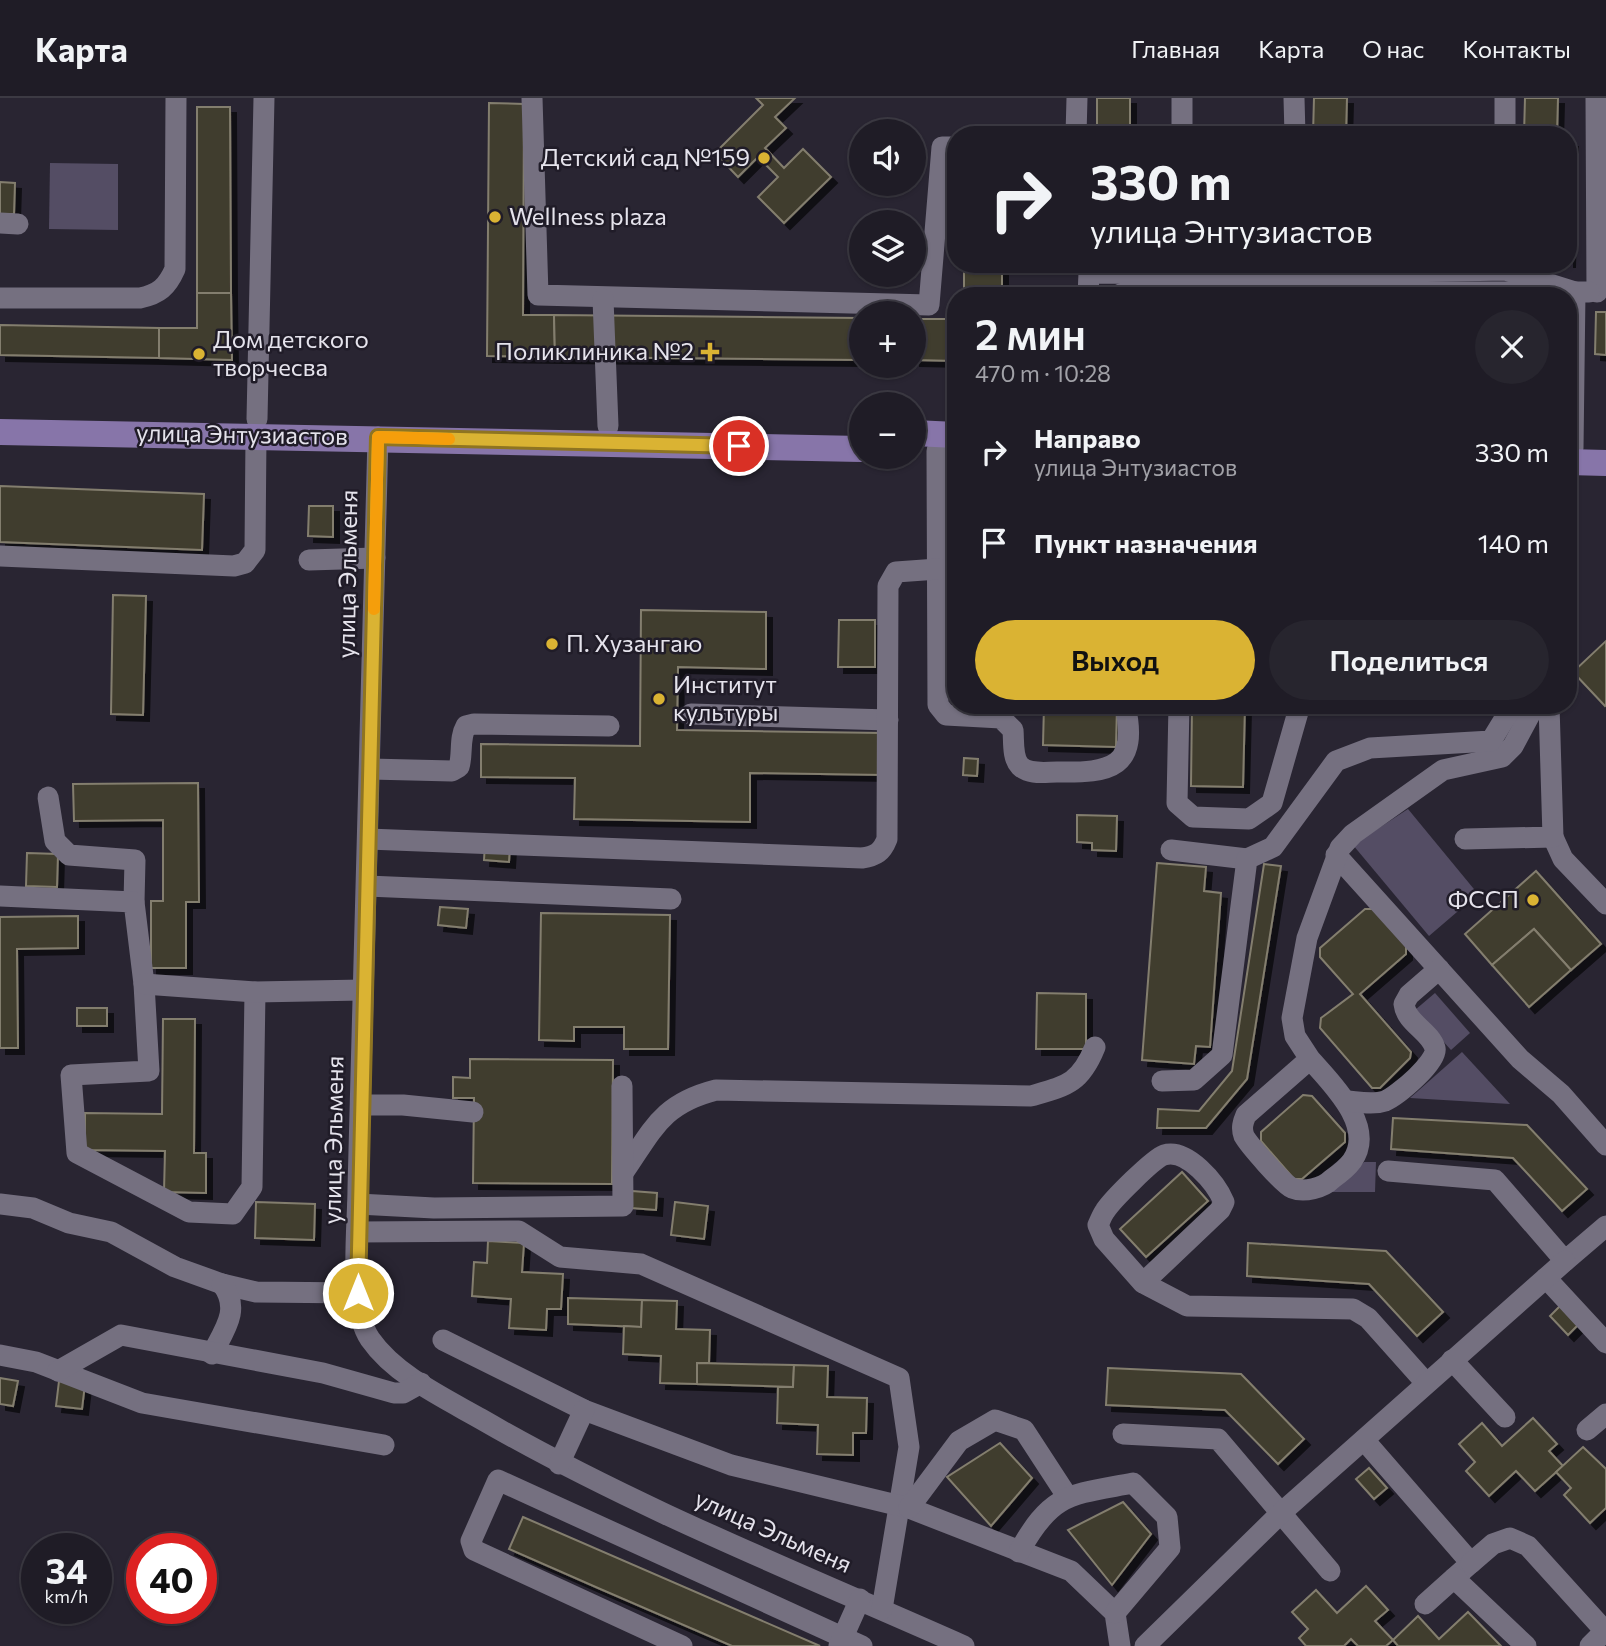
<!DOCTYPE html>
<html lang="ru">
<meta charset="utf-8">
<style>
body{margin:0;font-family:Commissioner,sans-serif;background:#27252e;color:#f1f3f6;height:100vh;display:flex;flex-direction:column;font-size:26px;white-space:nowrap}
*{box-sizing:border-box;margin:0}
p{font-size:23px;color:#a1a1a7}
.icon{flex:none;width:38px;height:38px;fill:none;stroke:currentColor;stroke-width:2;stroke-linecap:round;stroke-linejoin:round}
.map{position:relative;flex:1;overflow:hidden}
.panel{position:absolute;left:947px;top:189px;width:630px;height:427px;display:flex;flex-direction:column;background:#1f1c26;border-radius:28px;box-shadow:0 2px 5px #0004,0 0 0 2px #3c3a43}
.panel>*{flex:none}
.banner{position:absolute;left:947px;top:28px;width:630px;height:147px;border-radius:28px;box-shadow:0 2px 5px #0004,0 0 0 2px #3c3a43;background:#1f1c26;color:#f1f3f6;overflow:hidden}
.buttons{position:absolute;left:849px;top:21px;display:grid;gap:14px}
.buttons a{display:grid;place-items:center;width:77px;height:77px;border-radius:50%;background:#1f1c26;box-shadow:0 2px 5px #0004,0 0 0 2px #3c3a43;font-size:35px}
.speed{position:absolute;left:21px;top:1435px;display:flex;gap:14px;font-size:35px;font-weight:700;text-align:center}
.speed>*{display:grid;place-content:center;width:91px;height:91px;border-radius:50%;background:#1f1c26;box-shadow:0 2px 5px #0004,0 0 0 2px #3c3a43;line-height:1}
.speed small{font-size:18px;font-weight:400}
.speed .limit{border:10px solid #d22;background:#fff;color:#111}
.pin{position:absolute;display:grid;place-items:center;width:60px;height:60px;color:#fff;margin:-30px;border:4px solid #fff;border-radius:50%;box-shadow:0 2px 7px #0007}
.me{position:absolute;width:77px;margin:-38px;rotate:0deg;stroke-linejoin:round;filter:drop-shadow(0 0 5px #0008)}
.turn{display:flex;align-items:center;gap:24px;height:147px;padding:0 28px;font-size:32px}
.turn .icon{width:91px;height:91px;stroke-width:2.5}
.turn b{display:block;font-size:49px;line-height:60px}
.round{display:grid;place-items:center;flex:none;width:74px;height:74px;border-radius:37px;background:#27252e}
.headline{display:flex;align-items:center;justify-content:space-between;height:119px;padding:0 28px}
h1{font-size:42px;font-weight:600;line-height:52px}
.cta{display:flex;gap:14px;margin-top:auto;padding:14px 28px}
.cta a{flex:1;height:80px;border-radius:42px;background:#dab333;color:#111;font-size:28px;font-weight:600;line-height:80px;text-align:center}
.cta a+a{background:#27252e;color:#f1f3f6}
ul{padding:0;list-style:none}
li{display:flex;align-items:center;gap:21px;height:91px;padding:0 28px}
li div{flex:1}
li b{display:block;font-size:26px}
li em{font-style:normal}
header{display:flex;align-items:center;gap:42px;box-sizing:border-box;height:98px;padding:0 35px;background:#1f1c26;border-bottom:2px solid #3c3a43}
header strong{font-size:33px}
nav{display:flex;gap:38px;margin-inline-start:auto;font-size:24px}
.map>svg:first-child{display:block}
.green{fill:#544d64}
.building{fill:#413c2e;stroke:#837e6e;stroke-width:2;filter:url(#shadow)}
.lines{fill:none;stroke-linecap:round;stroke-linejoin:round}
.minor{stroke:#757080;stroke-width:21}
.major{stroke:#8775a9;stroke-width:26}
.route-casing{stroke:#8e7421;stroke-width:18}
.route{stroke:#dab333;stroke-width:12}
.slow{stroke:#f59e0b;stroke-width:12}
.poi-dot{fill:#dab333;stroke:#201c28;stroke-width:2.5}
.labels{text-anchor:middle;stroke-width:5;stroke-linejoin:round;paint-order:stroke}
.poi-label{font-size:24px;fill:#e5e3ec;stroke:#201c28;text-anchor:start}
.street-label{font-size:24px;fill:#e5e3ec;stroke:#201c28}
</style>
<header>
<strong>Карта</strong>
<nav><a>Главная</a><a>Карта</a><a>О нас</a><a>Контакты</a></nav>
</header>
<div class="map">
<svg width="1606" height="1548" viewBox="0 0 1606 1548">
<defs>
<filter id="shadow"><feDropShadow dx="6" dy="6" stdDeviation="0" flood-color="#0009"/></filter>
</defs>
<rect width="100%" height="100%" fill="#292532"/>
<g class="green">
<polygon points="50,65 118,66 118,132 49,131"/>
<polygon points="1408,711 1478,796 1429,838 1353,747"/>
<polygon points="1435,895 1470,935 1451,952 1415,912"/>
<polygon points="1462,954 1510,1006 1410,1000"/>
<polygon points="1364,1064 1376,1064 1375,1094 1331,1094"/>
</g>
<g class="building">
<polygon points="756,0 795,0 775,19 786,30 765,50 784,70 803,51 831,79 784,125 758,99 778,79 758,59 738,79 715,55 763,7"/>
<polygon points="1097,0 1130,0 1130,35 1147,37 1097,35"/>
<polygon points="1314,0 1347,0 1346,37 1313,37"/>
<polygon points="1525,0 1558,0 1557,37 1524,37"/>
<polygon points="489,5 524,6 523,217 554,217 555,259 487,258"/>
<polygon points="197,9 230,9 231,195 197,195"/>
<polygon points="1568,42 1572,43 1569,163 1568,163"/>
<polygon points="0,84 15,85 14,116 0,116"/>
<rect x="964" y="166" width="38" height="32"/>
<polygon points="197,195 231,195 232,262 159,260 159,230 197,230"/>
<polygon points="1596,214 1606,214 1606,257 1595,256"/>
<polygon points="554,217 861,220 861,262 555,259"/>
<polygon points="914,221 956,221 956,263 914,262"/>
<polygon points="0,227 159,230 159,260 0,257"/>
<polygon points="0,388 204,396 202,452 0,444"/>
<polygon points="309,408 333,408 333,439 308,438"/>
<polygon points="113,497 146,498 143,617 111,616"/>
<polygon points="641,512 766,514 766,571 678,569 677,632 884,635 884,677 750,675 750,724 574,721 575,680 481,679 481,646 640,648"/>
<polygon points="839,522 875,522 875,569 838,569"/>
<polygon points="1606,543 1606,607 1605,608 1573,574"/>
<polygon points="1044,607 1117,607 1116,649 1043,647"/>
<polygon points="1192,607 1245,607 1243,689 1191,688"/>
<polygon points="964,660 978,661 977,678 963,677"/>
<polygon points="198,685 199,804 186,804 186,870 151,870 151,803 163,803 163,722 74,723 73,686"/>
<polygon points="1077,717 1117,718 1116,753 1092,752 1092,745 1077,744"/>
<polygon points="485,746 510,747 509,764 484,762"/>
<polygon points="27,755 58,756 57,789 26,788"/>
<polygon points="1157,765 1206,769 1204,793 1221,795 1210,949 1196,948 1194,966 1142,962"/>
<polygon points="1264,766 1281,768 1247,981 1206,1030 1157,1030 1158,1011 1199,1013 1232,973"/>
<polygon points="1536,773 1601,846 1571,872 1534,831 1492,867 1465,836"/>
<polygon points="440,809 468,811 466,830 438,827"/>
<polygon points="1365,811 1374,811 1406,848 1406,856 1360,896 1411,954 1410,960 1380,990 1372,990 1320,930 1321,920 1353,896 1320,859 1320,850"/>
<polygon points="541,815 670,817 668,951 624,951 624,929 574,929 574,943 539,942"/>
<polygon points="78,818 78,850 17,851 18,950 0,950 0,819"/>
<polygon points="1534,831 1571,872 1529,909 1492,867"/>
<polygon points="1037,895 1086,896 1086,951 1036,951"/>
<rect x="77" y="910" width="30" height="18"/>
<polygon points="163,921 195,921 194,1055 206,1055 206,1095 164,1094 165,1053 85,1052 85,1015 162,1016"/>
<polygon points="470,961 613,962 612,1086 473,1085 474,1000 453,1000 453,979 470,980"/>
<polygon points="1303,997 1312,998 1345,1035 1345,1044 1302,1081 1294,1081 1261,1043 1261,1034"/>
<polygon points="1393,1020 1527,1027 1587,1091 1562,1113 1513,1060 1391,1051"/>
<polygon points="1182,1074 1208,1103 1146,1159 1120,1131"/>
<polygon points="632,1093 657,1095 656,1112 631,1110"/>
<polygon points="256,1104 315,1106 314,1142 255,1140"/>
<polygon points="675,1104 708,1108 704,1141 671,1137"/>
<polygon points="488,1143 524,1145 522,1174 563,1176 561,1211 547,1211 546,1232 509,1230 511,1201 472,1198 474,1164 487,1165"/>
<polygon points="1248,1145 1386,1153 1443,1214 1417,1238 1369,1186 1247,1178"/>
<polygon points="568,1200 642,1202 641,1229 568,1226"/>
<polygon points="642,1202 677,1203 676,1231 710,1232 709,1265 697,1265 697,1286 660,1285 661,1258 623,1256 624,1228 641,1229"/>
<polygon points="1562,1206 1580,1225 1568,1237 1550,1218"/>
<polygon points="697,1265 794,1267 793,1289 697,1286"/>
<polygon points="794,1267 828,1268 827,1299 867,1300 866,1335 853,1335 853,1357 817,1356 818,1327 777,1325 778,1289 793,1289"/>
<polygon points="1108,1270 1241,1276 1304,1341 1278,1366 1225,1312 1106,1307"/>
<polygon points="0,1280 18,1283 13,1308 0,1306"/>
<polygon points="59,1283 85,1286 82,1311 56,1308"/>
<polygon points="1533,1320 1557,1346 1549,1353 1563,1368 1535,1393 1516,1373 1489,1398 1466,1373 1475,1364 1459,1346 1482,1325 1502,1348"/>
<polygon points="1000,1345 1032,1380 991,1428 947,1379"/>
<polygon points="1583,1349 1606,1371 1606,1410 1590,1425 1564,1397 1571,1390 1556,1374"/>
<polygon points="1369,1370 1387,1390 1374,1401 1356,1381"/>
<polygon points="1123,1404 1151,1436 1112,1487 1068,1432"/>
<polygon points="523,1419 820,1548 732,1548 598,1490 509,1451"/>
<polygon points="1366,1488 1388,1512 1375,1523 1393,1542 1386,1548 1358,1548 1351,1541 1344,1548 1306,1548 1299,1540 1308,1531 1292,1514 1316,1492 1337,1515"/>
<polygon points="1468,1514 1501,1548 1398,1548 1393,1542 1418,1518 1439,1541"/>
</g>
<g class="lines">
<g class="minor">
<polyline points="532,0 538,197 929,207 942,49 956,49"/>
<polyline points="1182,0 1182,37"/>
<polyline points="1294,0 1295,37"/>
<polyline points="1505,0 1505,37"/>
<polyline points="1596,0 1597,194"/>
<polyline points="1076,37 1077,0"/>
<polyline points="0,125 18,126"/>
<polyline points="1088,198 1089,175 1298,176 1505,172 1575,194"/>
<polyline points="1116,198 1125,194 1552,194"/>
<path d="M0,200H140C159,196 167,189 175,171L176,0"/>
<polyline points="603,201 608,328"/>
<polyline points="257,321 264,0"/>
<path d="M378,339L358,1090C358,1130 348,1209 370,1241C395,1277 444,1300 481,1321C635,1410 802,1476 964,1548"/>
<polyline points="1573,350 1575,194 1589,194"/>
<path d="M937,353L938,607L946,617L1001,620L1013,632C1014,643 1012,660 1020,668C1029,677 1045,674 1057,674C1111,675 1139,670 1125,607"/>
<polyline points="0,458 234,468 245,465 255,452 256,338"/>
<polyline points="309,462 375,460"/>
<polyline points="1179,607 1177,705 1193,719 1249,721 1272,705 1300,607"/>
<polyline points="691,616 888,622"/>
<path d="M370,671L452,673L459,669C463,656 459,640 466,628L474,626L609,628"/>
<polyline points="48,699 55,743 69,757 135,762 134,804"/>
<polyline points="1553,739 1563,761 1606,806"/>
<path d="M368,741L862,760C876,758 882,754 887,741L888,488L896,474L938,471"/>
<polyline points="1465,741 1553,739 1549,607"/>
<polyline points="1171,752 1247,761"/>
<polyline points="1336,757 1520,961 1561,996 1606,1047"/>
<polyline points="367,788 671,801"/>
<polyline points="0,798 134,804 144,886 149,973 71,977 77,1055 189,1114 233,1116 252,1089 255,894"/>
<polyline points="144,886 255,894 363,892"/>
<path d="M1310,961C1330,984 1377,1028 1352,1063C1347,1070 1339,1076 1332,1081C1323,1090 1304,1095 1292,1090C1283,1086 1249,1047 1244,1038C1241,1030 1243,1024 1246,1017L1310,961L1295,938L1292,920L1307,840L1340,750L1353,736L1443,672L1502,659L1513,648L1535,607"/>
<polyline points="1162,983 1194,982 1222,957 1247,761 1273,749 1336,663 1370,650 1491,643 1513,607"/>
<path d="M1347,1003C1359,1004 1373,1007 1385,1003C1397,998 1439,963 1435,950C1430,933 1406,925 1404,906L1409,897L1439,871"/>
<polyline points="361,1007 403,1007 473,1014"/>
<polyline points="1388,1073 1495,1082 1565,1163 1606,1128"/>
<path d="M623,1075C653,1032 661,1006 716,992L1031,998C1066,988 1080,986 1095,949"/>
<polyline points="0,1106 33,1110 69,1125 111,1134 175,1169 222,1186 256,1194 358,1195"/>
<polyline points="358,1106 434,1110 623,1108 622,988"/>
<polyline points="358,1134 519,1133 560,1159 641,1166 899,1280 909,1349 882,1511"/>
<polyline points="1546,1180 1606,1245"/>
<path d="M1143,1185L1220,1112L1224,1104C1216,1085 1187,1050 1164,1057C1153,1061 1112,1102 1105,1113C1102,1117 1100,1123 1098,1127L1104,1141L1143,1185L1187,1208L1353,1211L1368,1220L1426,1285"/>
<polyline points="443,1242 584,1312 731,1367 909,1410 1071,1473 1115,1515 1120,1548"/>
<path d="M212,1256C225,1231 241,1211 222,1186"/>
<polyline points="0,1257 36,1264 142,1305 384,1347"/>
<polyline points="1452,1262 1505,1319"/>
<polyline points="58,1273 121,1237 323,1275 394,1295 403,1295 421,1285"/>
<polyline points="1587,1332 1606,1316"/>
<polyline points="1123,1336 1218,1341 1330,1473"/>
<polyline points="1364,1342 1471,1465 1454,1480"/>
<polyline points="559,1366 584,1312"/>
<polyline points="909,1410 959,1343 995,1322 1024,1332 1067,1398"/>
<path d="M1019,1454C1052,1394 1070,1397 1133,1385L1167,1419L1170,1450L1115,1515"/>
<polyline points="1471,1465 1493,1446 1510,1440 1528,1448 1605,1533"/>
<polyline points="1425,1506 1454,1480 1526,1548"/>
<polyline points="682,1548 474,1452 471,1443 498,1382 862,1548"/>
<polyline points="839,1548 860,1501"/>
<polyline points="1145,1548 1281,1415 1565,1163"/>
<polyline points="1590,1548 1606,1532"/>
</g>
<g class="major">
<polyline points="0,334 861,351"/>
<polyline points="914,335 956,337"/>
<polyline points="1568,364 1606,365"/>
</g>
</g>
<g class="lines">
<defs>
<polyline id="route" points="358,1195 378,339 739,348"/>
</defs>
<use href="#route" class="route-casing"/>
<use href="#route" class="route"/>
<polyline class="slow" points="374,511 378,339 449,341"/>
</g>
<g class="poi-dot">
<circle cx="764" cy="60" r="7"/>
<circle cx="495" cy="119" r="7"/>
<path d="M706.5 243.5h7v7h7v7h-7v7h-7v-7h-7v-7h7z"/>
<circle cx="199" cy="256" r="7"/>
<circle cx="552" cy="546" r="7"/>
<circle cx="659" cy="601" r="7"/>
<circle cx="1533" cy="802" r="7"/>
</g>
<g class="labels">
<g class="poi-label">
<text x="750" y="68" text-anchor="end">Детский сад №159</text>
<text x="509" y="127">Wellness plaza</text>
<text x="213" y="250">Дом детского<tspan x="213" dy="28">творчесва</tspan></text>
<text x="694" y="262" text-anchor="end">Поликлиника №2</text>
<text x="566" y="554">П. Хузангаю</text>
<text x="673" y="595">Институт<tspan x="673" dy="28">культуры</tspan></text>
<text x="1519" y="810" text-anchor="end">ФССП</text>
</g>
<g class="street-label">
<text transform="translate(242 337) rotate(1)" y="8">улица Энтузиастов</text>
<text transform="translate(348 476) rotate(-89)" y="8">улица Эльменя</text>
<text transform="translate(334 1042) rotate(-89)" y="8">улица Эльменя</text>
<text transform="translate(773 1434) rotate(24)" y="8">улица Эльменя</text>
</g>
</g>
</svg>
<div class="buttons">
<a><svg class="icon" aria-label="sound" viewBox="0 0 24 24"><path d="M4 9h4l5-4v14l-5-4H4zM17 9q2 3 0 6"/></svg></a>
<a><svg class="icon" aria-label="layers" viewBox="0 0 24 24"><path d="M12 4l9 5-9 5-9-5zM3 14l9 5 9-5"/></svg></a>
<a>+</a>
<a>−</a>
</div>
<div class="speed"><div>34<small>km/h</small></div><div class="limit">40</div></div>
<div class="pin" style="left:739px;top:348px;background:#d93025"><svg class="icon" aria-label="arrive" viewBox="0 0 24 24"><path d="M6 21V4h12l-3 4 3 4H6"/></svg></div>
<svg class="me" style="left:358px;top:1195px" viewBox="-20 -20 40 40"><circle r="17" fill="#dab333" stroke="#fff" stroke-width="3"/><path d="M0-11L8 9 0 5-8 9z" fill="#fff"/></svg>
<div class="banner">
<div class="turn"><svg class="icon" aria-label="right" viewBox="0 0 24 24"><path d="M7 20v-9h11M14 6l5 5-5 5"/></svg><div><b>330 m</b>улица Энтузиастов</div></div>
</div>
<section class="panel">
<div class="headline"><div><h1>2 мин</h1><p>470 m · 10:28</p></div><a class="round"><svg class="icon" aria-label="close" viewBox="0 0 24 24"><path d="M6 6l12 12M18 6L6 18"/></svg></a></div>
<ul>
<li><svg class="icon" aria-label="right" viewBox="0 0 24 24"><path d="M7 20v-9h11M14 6l5 5-5 5"/></svg><div><b>Направо</b><p>улица Энтузиастов</p></div><em>330 m</em></li>
<li><svg class="icon" aria-label="arrive" viewBox="0 0 24 24"><path d="M6 21V4h12l-3 4 3 4H6"/></svg><div><b>Пункт назначения</b></div><em>140 m</em></li>
</ul>
<div class="cta"><a>Выход</a><a>Поделиться</a></div>
</section>
</div>
